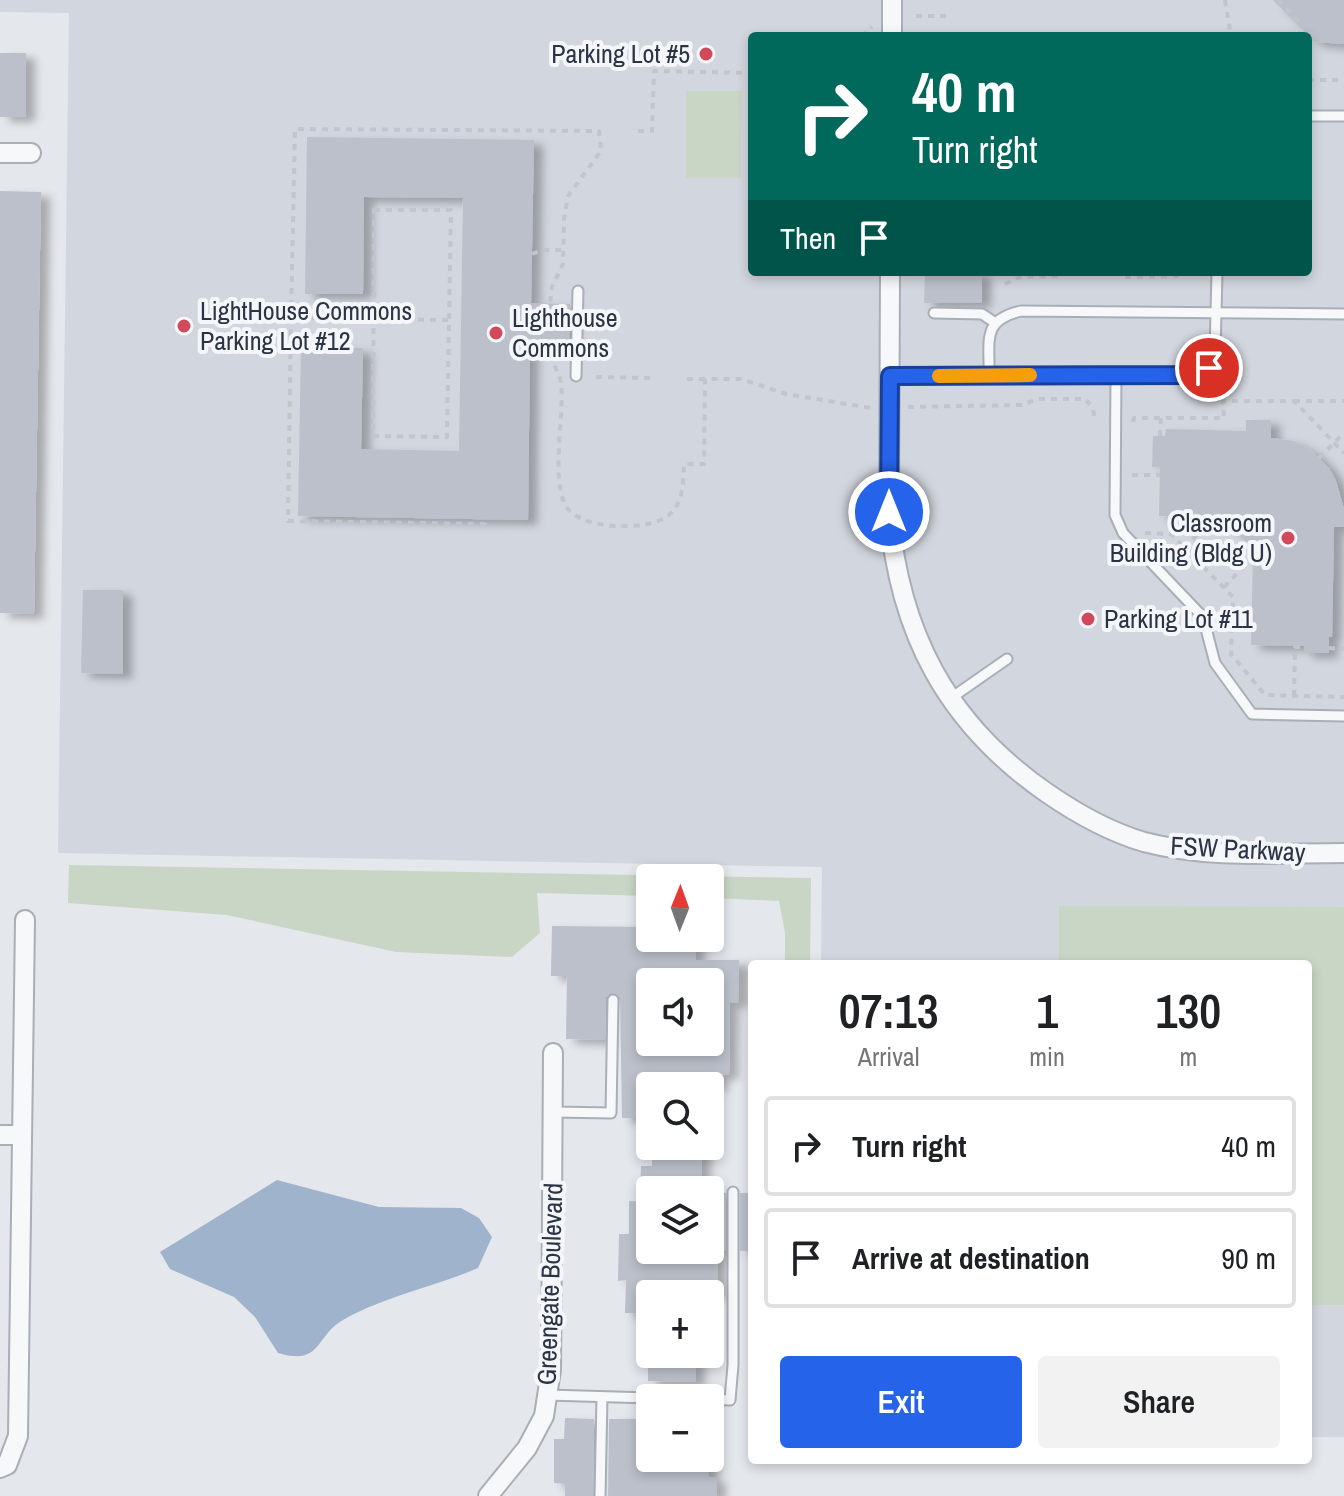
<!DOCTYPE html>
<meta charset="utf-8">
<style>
body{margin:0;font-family:"Archivo Narrow",sans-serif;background:#f2f2f2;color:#202124;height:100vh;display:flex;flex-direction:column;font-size:30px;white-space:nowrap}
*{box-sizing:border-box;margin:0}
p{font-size:26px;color:#757577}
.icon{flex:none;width:44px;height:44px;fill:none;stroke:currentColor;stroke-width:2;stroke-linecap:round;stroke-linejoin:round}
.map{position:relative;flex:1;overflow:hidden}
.details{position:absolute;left:748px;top:960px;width:564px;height:504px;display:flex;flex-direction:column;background:#fff;border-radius:8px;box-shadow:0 4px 12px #0003}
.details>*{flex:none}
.hud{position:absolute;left:748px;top:32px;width:564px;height:244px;border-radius:8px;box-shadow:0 4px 12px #0003;background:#00695c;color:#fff;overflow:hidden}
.needle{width:52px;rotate:1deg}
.fabs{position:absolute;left:636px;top:864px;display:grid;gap:16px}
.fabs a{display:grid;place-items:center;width:88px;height:88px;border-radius:8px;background:#fff;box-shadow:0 4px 12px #0003;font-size:40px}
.pin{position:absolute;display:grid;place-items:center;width:68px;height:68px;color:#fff;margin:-34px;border:4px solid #fff;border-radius:50%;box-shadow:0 2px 8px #0007}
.me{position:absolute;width:88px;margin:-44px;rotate:0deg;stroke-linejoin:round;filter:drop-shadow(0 0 6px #0008)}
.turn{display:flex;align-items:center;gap:28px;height:168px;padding:0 32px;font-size:36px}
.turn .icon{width:104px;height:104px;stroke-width:2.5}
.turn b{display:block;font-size:56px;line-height:68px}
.then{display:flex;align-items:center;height:76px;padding:0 32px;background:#0003;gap:16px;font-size:30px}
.eta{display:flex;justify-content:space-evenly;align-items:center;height:136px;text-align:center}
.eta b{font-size:48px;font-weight:600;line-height:56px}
.primary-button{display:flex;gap:16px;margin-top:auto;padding:16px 32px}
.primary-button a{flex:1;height:92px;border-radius:8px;background:#2563eb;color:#fff;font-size:32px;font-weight:600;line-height:92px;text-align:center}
.primary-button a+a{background:#f2f2f2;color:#202124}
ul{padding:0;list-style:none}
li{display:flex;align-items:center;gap:24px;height:100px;margin:0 16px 12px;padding:0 16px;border:4px solid #e0e0e0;border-radius:8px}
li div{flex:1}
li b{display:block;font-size:30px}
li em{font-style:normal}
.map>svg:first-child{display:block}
.built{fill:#d2d6de;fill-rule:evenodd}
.green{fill:#c9d6c5}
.water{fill:#9fb4cc}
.building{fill:#bbc0ca;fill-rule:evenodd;filter:url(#shadow)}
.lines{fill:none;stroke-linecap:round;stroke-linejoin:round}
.lane-casing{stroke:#a9aeb7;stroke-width:13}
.street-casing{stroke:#a9aeb7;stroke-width:22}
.path{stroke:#c2c5cb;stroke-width:4;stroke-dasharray:6 6;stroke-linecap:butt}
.lane{stroke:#f7f8fa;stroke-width:9}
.street{stroke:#f7f8fa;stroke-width:18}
.route-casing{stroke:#184099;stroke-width:20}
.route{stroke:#2563eb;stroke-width:14}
.slow{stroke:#f59e0b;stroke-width:14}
.poi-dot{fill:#d1495b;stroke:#f4f6f9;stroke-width:3}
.labels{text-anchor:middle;stroke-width:8;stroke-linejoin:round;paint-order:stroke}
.poi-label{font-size:26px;fill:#2b3445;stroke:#f4f6f9;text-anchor:start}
.street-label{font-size:26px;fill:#2b3445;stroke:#f4f6f9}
</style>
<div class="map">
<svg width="1344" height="1496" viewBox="0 0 1344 1496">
<defs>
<filter id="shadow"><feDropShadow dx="9" dy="5" stdDeviation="4" flood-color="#0004"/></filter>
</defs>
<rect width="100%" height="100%" fill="#e4e7ec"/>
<path class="built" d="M0,0H1344V1437H1308V964H821L822,867L58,853L69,13L0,12ZM752,36H1308V272H752Z"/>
<g class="green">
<polygon points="686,91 742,91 741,178 686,178"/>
<polygon points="69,865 811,878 810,964 785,964 785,933 779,901 710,898 710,878 650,878 650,896 537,893 540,933 512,957 396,952 227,915 68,903"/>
<polygon points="1059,906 1344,907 1344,1305 1308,1305 1308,964 1059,964"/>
</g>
<path class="water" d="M277,1180L379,1207L461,1208L479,1218L492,1237L478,1268C434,1287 385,1296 343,1320C314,1337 322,1366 278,1353L255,1317L234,1297L170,1269L160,1252Z"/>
<g class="building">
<polygon points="1273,0 1344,0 1344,44 1315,42"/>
<rect x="0" y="53" width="26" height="64"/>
<polygon points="307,137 534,140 531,303 570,304 569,344 530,343 528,520 298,516 301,347 363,348 361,449 459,451 463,198 364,197 363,294 305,294"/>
<polygon points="0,191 41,192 34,614 0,613"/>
<polygon points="925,272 982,272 982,303 924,303"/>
<polygon points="1246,420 1271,420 1271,438 1294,441 1312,451 1329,468 1336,481 1344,509 1344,527 1334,527 1332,637 1329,637 1329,653 1304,653 1304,646 1251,645 1253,549 1221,517 1159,516 1160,467 1152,467 1153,436 1165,436 1166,429 1246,431"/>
<polygon points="83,590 123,590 123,674 81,673"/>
<path d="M552,926L650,927V938H696V960H739L738,1003H730L729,1075H718V1086H643V1118H622L620,997L612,993L606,997L605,1040L566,1039L567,976H551ZM650,982H710V1042H650Z"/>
<polygon points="652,1146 702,1146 701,1190 640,1190 641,1166 652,1166"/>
<polygon points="710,1193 726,1193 726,1251 718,1251 718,1294 650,1294 650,1313 625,1313 626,1280 618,1281 619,1234 629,1234 629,1201 650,1202 650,1250 710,1250"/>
<rect x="740" y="1193" width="12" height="58"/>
<polygon points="648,1354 696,1354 696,1382 648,1381"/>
<polygon points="565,1418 594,1419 593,1496 565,1496 565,1484 554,1483 554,1439 564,1439"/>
<polygon points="609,1419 636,1419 636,1440 646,1440 646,1458 709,1458 709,1477 717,1477 717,1496 608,1496"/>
</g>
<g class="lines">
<defs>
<g id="lane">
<polyline points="1308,116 1344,116"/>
<polyline points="934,313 982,314 994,322"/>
<path d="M989,375C990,341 981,320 1021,311L1344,314"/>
<polyline points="1116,375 1115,515 1123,533 1203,617 1215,663 1252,714 1344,716"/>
<polyline points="576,376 578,291"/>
<polyline points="890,376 1199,375 1209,368 1215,354 1217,272"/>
<polyline points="951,698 1007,659"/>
<polyline points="554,1112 611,1113 613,1000"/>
<polyline points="547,1395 650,1398"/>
<polyline points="710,1399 730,1400 733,1365 733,1192"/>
<polyline points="600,1496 602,1397"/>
</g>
<g id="street">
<polyline points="892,36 892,0"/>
<polyline points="0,153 31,153"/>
<path d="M890,272L889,512C899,632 946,723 1047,793C1076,813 1110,832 1144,842C1209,859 1278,853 1344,853"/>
<polyline points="0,1135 21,1135"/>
<polyline points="0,1468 7,1465 18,1436 25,920"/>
<polyline points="488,1496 527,1448 544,1416 551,1370 553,1053"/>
</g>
</defs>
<use href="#lane" class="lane-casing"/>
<use href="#street" class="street-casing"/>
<g class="path">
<polyline points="1225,0 1231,36"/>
<polyline points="1278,0 1304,26"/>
<polyline points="916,16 950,16"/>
<polyline points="862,36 872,27"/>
<polyline points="1296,36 1304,30"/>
<polyline points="1308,80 1344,80"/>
<polyline points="638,131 652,131 654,71 752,73"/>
<polygon points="374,210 451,210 447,437 373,436"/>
<polyline points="532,254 542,250 563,250"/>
<polyline points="1125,277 1183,276 1187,272"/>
<polyline points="1005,284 1020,277 1058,276"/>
<polyline points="291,318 295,129 599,131 601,151 568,196 564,219 563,264 552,287 550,304"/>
<polyline points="448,320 291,318 288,521 485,524 485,519"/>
<path d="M548,343C548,364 559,367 561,383C565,415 550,479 566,506C579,530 649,532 669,515C684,502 683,483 684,464H704L705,379H741L786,394L871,408"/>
<polyline points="596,377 652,378"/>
<polyline points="687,379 705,379"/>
<polyline points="1294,401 1344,401"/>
<polyline points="908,407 1022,405 1038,399 1085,399 1092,407 1095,417"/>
<polyline points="1133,422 1134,418 1224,418 1223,401 1294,401 1344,453"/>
<polyline points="1160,436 1161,418"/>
<polyline points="1319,458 1344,433"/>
<polyline points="1132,475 1160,475"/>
<polyline points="1145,533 1171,534 1233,597 1231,654 1265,695 1344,697"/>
<polyline points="1184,548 1215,517"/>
<polyline points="1224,587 1253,557"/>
<polyline points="1329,648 1344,649"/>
<polyline points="1294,696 1295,647 1304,647"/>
</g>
<use href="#lane" class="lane"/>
<use href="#street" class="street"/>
</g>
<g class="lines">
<defs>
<polyline id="route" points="889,512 890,376 1199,375 1209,368"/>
</defs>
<use href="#route" class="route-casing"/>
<use href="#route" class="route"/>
<polyline class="slow" points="939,376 1030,375"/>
</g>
<g class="poi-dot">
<circle cx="706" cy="54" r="8"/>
<circle cx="184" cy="326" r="8"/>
<circle cx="496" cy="333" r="8"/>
<circle cx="1288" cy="538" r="8"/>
<circle cx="1088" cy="619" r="8"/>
</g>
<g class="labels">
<g class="poi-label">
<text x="690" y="63" text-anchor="end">Parking Lot #5</text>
<text x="200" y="320">LightHouse Commons<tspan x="200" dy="30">Parking Lot #12</tspan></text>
<text x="512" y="327">Lighthouse<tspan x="512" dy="30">Commons</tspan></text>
<text x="1272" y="532" text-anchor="end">Classroom<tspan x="1272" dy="30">Building (Bldg U)</tspan></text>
<text x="1104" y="628">Parking Lot #11</text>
</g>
<g class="street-label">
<text transform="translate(1238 849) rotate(3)" y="9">FSW Parkway</text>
<text transform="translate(550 1284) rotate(-88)" y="9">Greengate Boulevard</text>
</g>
</g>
</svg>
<div class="fabs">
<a><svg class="needle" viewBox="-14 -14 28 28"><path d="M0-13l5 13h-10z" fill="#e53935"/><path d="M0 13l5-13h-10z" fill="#757577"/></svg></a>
<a><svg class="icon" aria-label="sound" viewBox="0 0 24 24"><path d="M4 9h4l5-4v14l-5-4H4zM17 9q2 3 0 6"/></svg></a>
<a><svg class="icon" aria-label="search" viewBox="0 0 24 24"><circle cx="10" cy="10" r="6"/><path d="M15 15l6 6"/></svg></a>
<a><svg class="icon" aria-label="layers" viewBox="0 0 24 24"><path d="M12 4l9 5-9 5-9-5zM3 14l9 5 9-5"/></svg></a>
<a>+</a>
<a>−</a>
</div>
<div class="pin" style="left:1209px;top:368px;background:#d93025"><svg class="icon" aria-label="arrive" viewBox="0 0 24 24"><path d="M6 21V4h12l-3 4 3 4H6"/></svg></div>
<svg class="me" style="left:889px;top:512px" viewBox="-20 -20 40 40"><circle r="17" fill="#2563eb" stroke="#fff" stroke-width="3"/><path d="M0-11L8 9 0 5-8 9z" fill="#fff"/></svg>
<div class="hud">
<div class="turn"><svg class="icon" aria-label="right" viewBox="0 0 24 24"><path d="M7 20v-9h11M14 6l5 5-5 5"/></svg><div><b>40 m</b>Turn right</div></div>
<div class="then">Then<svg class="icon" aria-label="arrive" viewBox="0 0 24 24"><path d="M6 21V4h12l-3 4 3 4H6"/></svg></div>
</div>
<section class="details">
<div class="eta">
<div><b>07:13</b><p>Arrival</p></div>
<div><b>1</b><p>min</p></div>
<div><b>130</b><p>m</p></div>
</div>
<ul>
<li><svg class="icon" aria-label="right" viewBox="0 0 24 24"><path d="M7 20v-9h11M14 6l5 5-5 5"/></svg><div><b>Turn right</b></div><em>40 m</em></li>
<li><svg class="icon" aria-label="arrive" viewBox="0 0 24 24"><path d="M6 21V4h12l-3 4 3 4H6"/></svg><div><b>Arrive at destination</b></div><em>90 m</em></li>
</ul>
<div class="primary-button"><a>Exit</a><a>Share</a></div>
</section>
</div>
